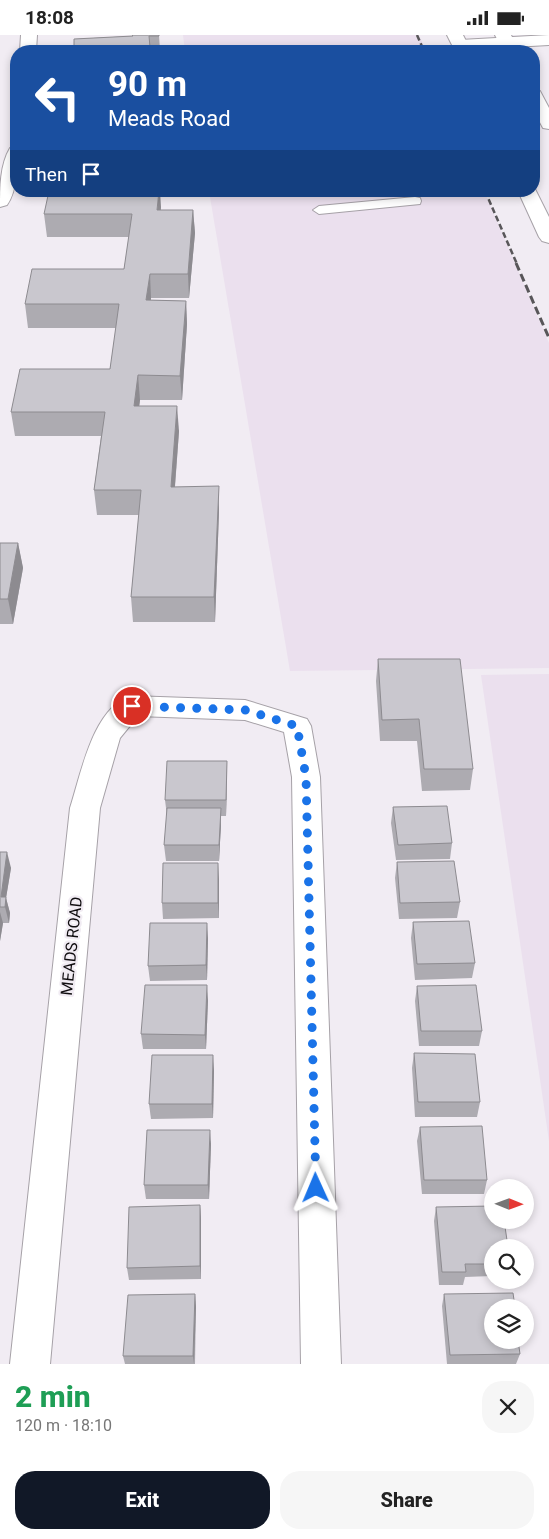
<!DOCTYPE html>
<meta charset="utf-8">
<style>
body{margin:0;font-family:Roboto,sans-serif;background:#f6f6f6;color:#222;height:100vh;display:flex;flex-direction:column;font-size:19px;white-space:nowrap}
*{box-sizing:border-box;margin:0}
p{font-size:16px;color:#767676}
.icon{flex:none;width:28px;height:28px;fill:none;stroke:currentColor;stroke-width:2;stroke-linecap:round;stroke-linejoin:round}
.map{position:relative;height:1329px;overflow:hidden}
.details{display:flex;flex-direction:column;background:#fff;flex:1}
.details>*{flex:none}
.guide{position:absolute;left:10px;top:10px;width:530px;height:152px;border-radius:20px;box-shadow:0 2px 8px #0003;background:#1a4fa0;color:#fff;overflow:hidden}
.needle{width:32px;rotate:91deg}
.buttons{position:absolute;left:484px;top:1144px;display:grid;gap:10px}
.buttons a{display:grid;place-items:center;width:50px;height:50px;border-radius:50%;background:#fff;box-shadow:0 2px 8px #0003;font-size:25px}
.pin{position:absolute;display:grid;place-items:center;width:42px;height:42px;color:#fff;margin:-21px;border:2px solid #fff;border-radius:50%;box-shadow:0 1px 5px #0007}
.me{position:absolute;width:55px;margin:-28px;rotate:359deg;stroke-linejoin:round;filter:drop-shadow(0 0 4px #0008)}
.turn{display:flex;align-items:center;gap:18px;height:105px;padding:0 15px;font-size:22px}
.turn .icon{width:65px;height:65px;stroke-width:2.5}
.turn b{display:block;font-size:35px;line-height:42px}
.then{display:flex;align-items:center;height:48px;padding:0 15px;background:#0003;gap:10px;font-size:19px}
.round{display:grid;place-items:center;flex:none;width:52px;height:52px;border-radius:20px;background:#f6f6f6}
.summary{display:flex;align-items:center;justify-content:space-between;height:85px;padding:0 15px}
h1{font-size:30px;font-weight:800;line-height:38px;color:#1e9e55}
.button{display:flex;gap:10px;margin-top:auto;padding:10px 15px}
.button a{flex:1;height:58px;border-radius:20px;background:#111827;color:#fff;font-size:20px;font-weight:800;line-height:58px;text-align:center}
.button a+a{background:#f6f6f6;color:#222}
.status{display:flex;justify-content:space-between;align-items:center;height:35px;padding:0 25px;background:#fff;direction:ltr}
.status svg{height:14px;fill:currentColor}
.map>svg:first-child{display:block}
.built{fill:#ebe0ee}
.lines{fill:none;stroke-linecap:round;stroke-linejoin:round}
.lane-casing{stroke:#a6a1a7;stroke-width:2}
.street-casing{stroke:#a6a1a7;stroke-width:2}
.secondary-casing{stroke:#a6a1a7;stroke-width:2}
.lane{fill:#fff;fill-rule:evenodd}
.street{fill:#fff;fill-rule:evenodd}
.secondary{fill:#fff;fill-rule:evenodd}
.rail-far1{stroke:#585659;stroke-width:2.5;stroke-dasharray:6 3;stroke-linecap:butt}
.rail{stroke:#585659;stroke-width:3;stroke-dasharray:8 4;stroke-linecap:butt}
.wall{fill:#adabb1}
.shaded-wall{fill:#8d8b90}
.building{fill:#c9c7ce;stroke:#8d8b90}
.route{stroke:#1a73e8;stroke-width:9;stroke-dasharray:0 16.2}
.labels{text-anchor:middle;stroke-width:4.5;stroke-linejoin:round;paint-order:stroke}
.street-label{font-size:16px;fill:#0f0d0f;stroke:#f1ecf3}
</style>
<div class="status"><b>18:08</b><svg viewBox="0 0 49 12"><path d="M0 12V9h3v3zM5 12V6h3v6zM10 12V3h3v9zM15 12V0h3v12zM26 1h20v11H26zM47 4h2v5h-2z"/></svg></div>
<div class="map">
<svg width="549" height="1329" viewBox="0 0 549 1329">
<rect width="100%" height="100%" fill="#f1ecf3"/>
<g class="built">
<polygon points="183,0 419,0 426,16 185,16"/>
<polygon points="209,156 484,156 549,308 549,633 290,636"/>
<polygon points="549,639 549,1106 481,640"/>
</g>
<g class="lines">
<defs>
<polygon id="lane" points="415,162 420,163 421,166 420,169 319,179 313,175 319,171"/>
<g id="street">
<polygon points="21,0 37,0 36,16 20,16"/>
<polygon points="549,0 549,10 460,15 454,13 452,10 454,7 460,5"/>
<path d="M16,112C17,130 18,154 7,170L0,172C0,152 0,130 10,113Z"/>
<path d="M131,661L245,665L307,684L311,691L320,742L341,1329H301L292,742L284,697L245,685L138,681L120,703L100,773L50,1329H10L70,773C81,739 93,672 131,661Z"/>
</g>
<g id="secondary">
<polygon points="447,0 463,0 471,16 455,16"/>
<polygon points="495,0 511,0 519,16 503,16"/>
<polygon points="534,55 540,56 549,73 549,94 543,93 534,76"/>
<polygon points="534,152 549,182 549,208 542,206 539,202 518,156 534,156"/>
</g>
</defs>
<use href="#lane" class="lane-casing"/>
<use href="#street" class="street-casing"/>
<use href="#secondary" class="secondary-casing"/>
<use href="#lane" class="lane"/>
<use href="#street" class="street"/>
<use href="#secondary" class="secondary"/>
<g class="rail-far1">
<polyline points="417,0 424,16"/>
<polyline points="485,156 517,229"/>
</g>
<polyline class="rail" points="516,228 549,303"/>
</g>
<g class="wall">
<polygon points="132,0 159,0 160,16 74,16 74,4 132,1"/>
<polygon points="161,172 161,175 193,175 195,198 189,263 151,263 151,265 186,266 187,289 182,365 140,365 139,371 179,396 175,452 219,476 215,587 133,587 131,562 139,480 97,480 94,455 101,401 15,401 11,377 110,334 116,293 28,293 25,269 124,234 129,202 47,202 44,179"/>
<polygon points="0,508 18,508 23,533 13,589 0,589"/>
<polygon points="378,624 473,734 470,755 422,756 417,706 380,706 376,646"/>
<polygon points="227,726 227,742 226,781 221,781 221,789 219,826 166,826 164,810 167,781 165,765"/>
<polygon points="393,772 452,808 450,824 396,825 391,788"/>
<polygon points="0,817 11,833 6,863 10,878 9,888 3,888 0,906"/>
<polygon points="397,827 460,867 457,883 399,884 395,843"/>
<polygon points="219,844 219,883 163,884 162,868"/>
<polygon points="413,887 475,928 472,943 415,945 411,903"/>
<polygon points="208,903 207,945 150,946 148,931"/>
<polygon points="417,951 482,996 479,1011 419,1011 415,966"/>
<polygon points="208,965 206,1014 143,1014 141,999"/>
<polygon points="414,1018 480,1067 477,1082 415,1082 412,1033"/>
<polygon points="214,1035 213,1083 151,1084 149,1069"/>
<polygon points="420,1092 487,1145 484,1159 422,1159 417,1106"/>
<polygon points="211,1109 209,1164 146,1164 144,1150"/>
<polygon points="200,1170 201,1184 201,1244 129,1245 127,1233"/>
<polygon points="436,1172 492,1212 492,1241 465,1242 463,1250 439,1250 434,1186"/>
<polygon points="195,1259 196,1272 195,1329 125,1329 123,1321"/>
<polygon points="444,1259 520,1319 516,1329 447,1329 442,1271"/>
</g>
<g class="shaded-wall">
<polygon points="159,156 160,156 161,172 158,198 157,175"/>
<polygon points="193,175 195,198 189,263 188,239"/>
<polygon points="150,239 151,263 148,289 146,265"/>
<polygon points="186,266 187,289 182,365 180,341"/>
<polygon points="138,340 140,365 136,396 134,371"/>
<polygon points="177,371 179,396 173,476 171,452"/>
<polygon points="219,451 219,476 215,587 214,562"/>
<polygon points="18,508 23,533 13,589 8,564"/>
<polygon points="227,726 227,742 226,781 226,765"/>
<polygon points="221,773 221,789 219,826 219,810"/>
<polygon points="7,817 11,833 6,863 10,878 9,888 5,872 1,862"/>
<polygon points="218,828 219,844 219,883 218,868"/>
<polygon points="0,877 3,888 0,906"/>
<polygon points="207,888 208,903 207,945 206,930"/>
<polygon points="207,950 208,965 206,1014 205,1000"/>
<polygon points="213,1020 214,1035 213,1083 212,1069"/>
<polygon points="210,1095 211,1109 209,1164 208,1150"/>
<polygon points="200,1170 201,1184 201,1244 200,1231"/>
<polygon points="195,1259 196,1272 194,1329 193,1321"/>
</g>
<g class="building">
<polygon points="132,0 159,0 159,1 149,1 150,12 74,16 74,4 133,1"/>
<polygon points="49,156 159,156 157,175 193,175 188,239 150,239 146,265 186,266 180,341 138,340 134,371 177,371 171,452 219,451 214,562 131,562 141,455 94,455 105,377 11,377 20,334 110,334 119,269 25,269 32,234 124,234 132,179 44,179"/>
<polygon points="0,508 18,508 8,564 0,564"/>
<polygon points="378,624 460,624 473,734 424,734 419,684 382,685"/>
<polygon points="167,726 227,726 226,765 165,765"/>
<polygon points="447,771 452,808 398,810 393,772"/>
<polygon points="167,773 221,773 219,810 164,810"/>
<polygon points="0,817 7,817 1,862 6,862 5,872 0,872"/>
<polygon points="454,826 460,867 400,868 397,827"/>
<polygon points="163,828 218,828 218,868 162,868"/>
<polygon points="469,886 475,928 417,929 413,887"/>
<polygon points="150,888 207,888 206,930 148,931"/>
<polygon points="145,950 207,950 205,1000 141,999"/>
<polygon points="476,950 482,996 421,996 417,951"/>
<polygon points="414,1018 475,1019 480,1067 418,1067"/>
<polygon points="152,1020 213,1020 212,1069 149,1069"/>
<polygon points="482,1091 487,1145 424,1145 420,1092"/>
<polygon points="147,1095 210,1095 208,1150 144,1150"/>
<polygon points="200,1170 200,1231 127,1233 129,1172"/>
<polygon points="492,1171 492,1185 504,1185 508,1212 492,1212 492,1229 465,1229 466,1237 442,1237 436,1172"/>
<polygon points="513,1258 515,1272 492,1272 492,1305 518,1305 520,1319 450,1320 444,1259"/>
<polygon points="195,1259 193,1321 123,1321 128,1260"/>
</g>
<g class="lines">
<polyline class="route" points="132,671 245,675 297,691 306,742 316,1153"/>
</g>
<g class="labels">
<g class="street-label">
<text transform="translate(71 911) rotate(-84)" y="6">MEADS ROAD</text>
</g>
</g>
</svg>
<div class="buttons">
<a><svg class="needle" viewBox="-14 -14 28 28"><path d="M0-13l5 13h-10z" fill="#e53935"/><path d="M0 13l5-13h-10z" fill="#767676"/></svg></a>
<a><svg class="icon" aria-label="search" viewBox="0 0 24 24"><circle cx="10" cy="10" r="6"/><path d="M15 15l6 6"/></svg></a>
<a><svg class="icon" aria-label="layers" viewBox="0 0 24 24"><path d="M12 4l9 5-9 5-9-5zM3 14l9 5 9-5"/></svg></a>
</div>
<div class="pin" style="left:132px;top:671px;background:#d93025"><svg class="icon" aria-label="arrive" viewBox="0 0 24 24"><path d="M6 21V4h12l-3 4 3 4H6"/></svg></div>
<svg class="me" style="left:316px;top:1153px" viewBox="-20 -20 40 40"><path d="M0-17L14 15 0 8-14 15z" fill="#1a73e8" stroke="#fff" stroke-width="4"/></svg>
<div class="guide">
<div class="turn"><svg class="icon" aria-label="left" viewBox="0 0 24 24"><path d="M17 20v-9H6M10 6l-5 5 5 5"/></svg><div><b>90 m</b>Meads Road</div></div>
<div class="then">Then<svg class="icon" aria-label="arrive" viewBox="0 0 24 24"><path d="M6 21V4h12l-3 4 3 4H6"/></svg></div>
</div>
</div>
<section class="details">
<div class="summary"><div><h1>2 min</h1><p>120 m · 18:10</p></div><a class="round"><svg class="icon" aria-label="close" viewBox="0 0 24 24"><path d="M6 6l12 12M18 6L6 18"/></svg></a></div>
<div class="button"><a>Exit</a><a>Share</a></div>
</section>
